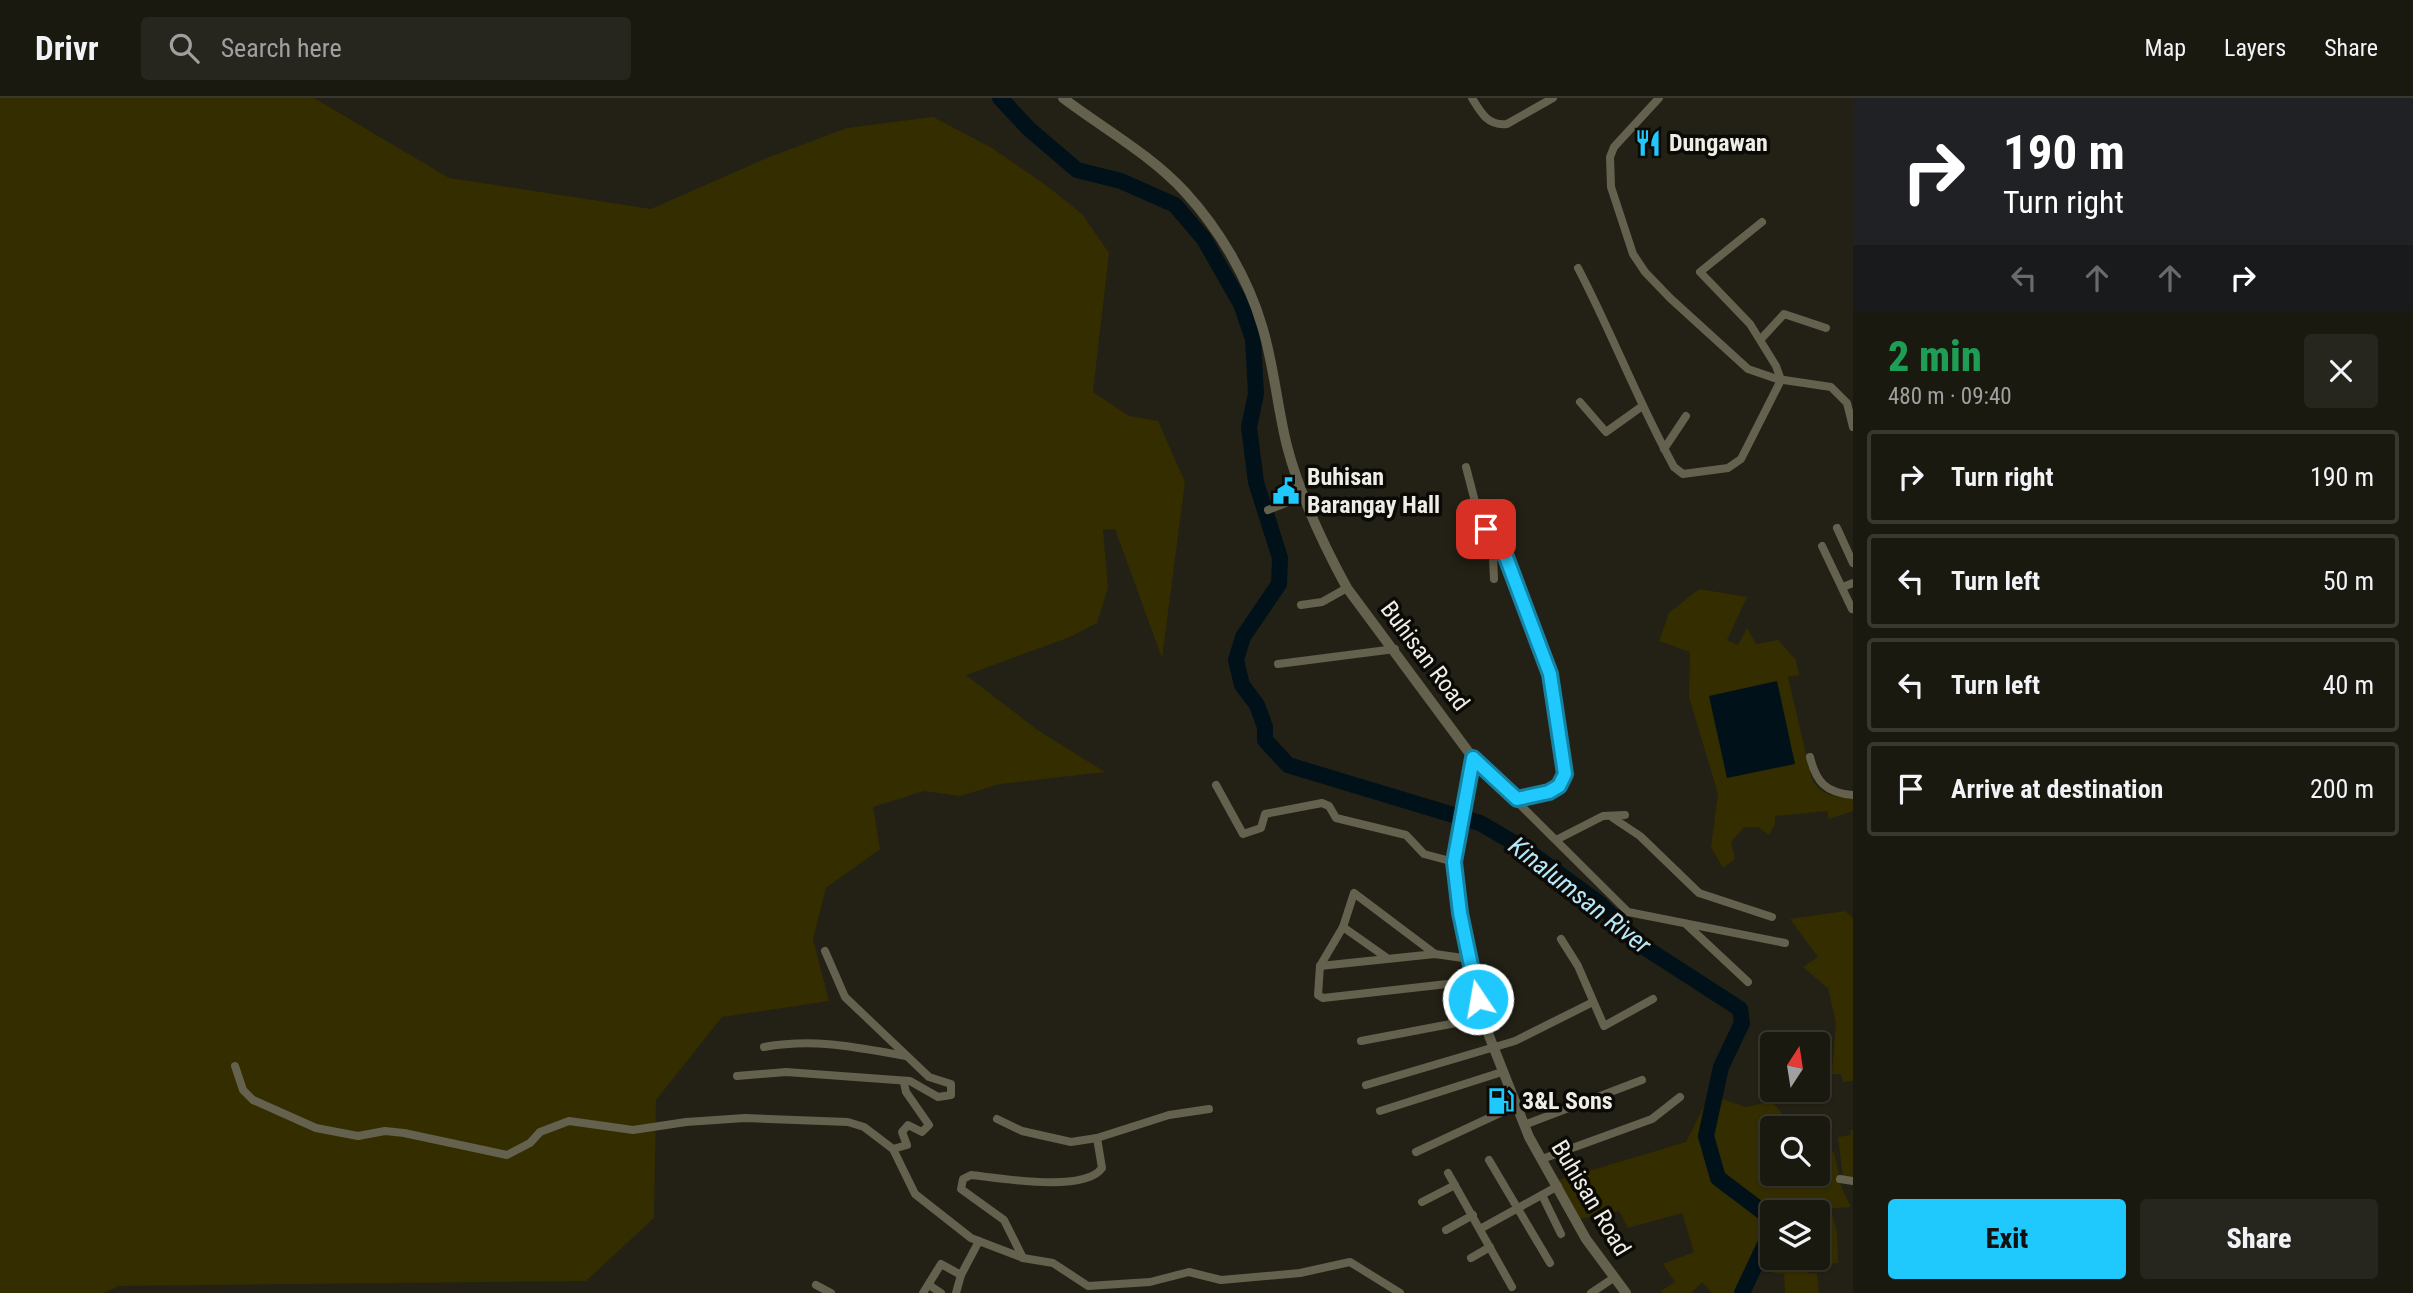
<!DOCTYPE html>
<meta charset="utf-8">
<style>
body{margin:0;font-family:"Roboto Condensed",sans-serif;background:#27261e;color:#f1f3f6;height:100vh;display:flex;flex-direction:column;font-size:26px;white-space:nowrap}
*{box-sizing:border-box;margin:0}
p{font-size:23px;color:#9fa09f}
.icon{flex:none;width:38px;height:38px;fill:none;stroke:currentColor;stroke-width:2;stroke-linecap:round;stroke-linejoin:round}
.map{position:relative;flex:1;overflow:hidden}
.side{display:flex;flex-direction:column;background:#1a1910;width:560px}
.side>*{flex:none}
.top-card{background:#202124;color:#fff;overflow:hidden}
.needle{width:46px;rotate:12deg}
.fabs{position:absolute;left:1760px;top:934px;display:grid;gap:14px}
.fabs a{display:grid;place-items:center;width:70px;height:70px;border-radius:7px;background:#1a1910;box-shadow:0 2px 5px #0004,0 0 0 2px #383830;font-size:35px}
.pin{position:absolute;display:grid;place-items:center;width:60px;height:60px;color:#fff;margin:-30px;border-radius:14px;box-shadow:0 4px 10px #0006}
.me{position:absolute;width:77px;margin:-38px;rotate:348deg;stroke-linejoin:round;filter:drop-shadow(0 0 5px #0008)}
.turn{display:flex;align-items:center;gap:24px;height:147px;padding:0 35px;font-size:32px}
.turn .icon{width:91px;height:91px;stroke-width:2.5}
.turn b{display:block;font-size:49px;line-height:60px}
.lanes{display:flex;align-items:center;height:66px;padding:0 35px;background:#0003;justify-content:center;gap:35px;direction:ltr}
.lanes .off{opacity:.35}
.round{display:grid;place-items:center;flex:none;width:74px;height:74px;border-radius:7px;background:#27261e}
.summary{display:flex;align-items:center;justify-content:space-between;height:119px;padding:0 35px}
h1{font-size:42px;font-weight:800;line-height:52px;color:#1e9e55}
.primary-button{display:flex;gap:14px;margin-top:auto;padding:14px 35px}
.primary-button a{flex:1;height:80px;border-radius:7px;background:#20c9fd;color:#111;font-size:28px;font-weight:800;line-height:80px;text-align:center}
.primary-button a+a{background:#27261e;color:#f1f3f6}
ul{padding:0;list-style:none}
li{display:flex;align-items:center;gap:21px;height:94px;margin:0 14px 10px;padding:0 21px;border:4px solid #383830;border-radius:7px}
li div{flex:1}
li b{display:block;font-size:26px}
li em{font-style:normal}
header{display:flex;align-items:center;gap:42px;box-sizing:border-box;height:98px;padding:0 35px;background:#1a1910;border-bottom:2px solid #383830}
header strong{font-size:33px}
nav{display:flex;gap:38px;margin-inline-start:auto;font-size:24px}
.search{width:490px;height:63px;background:#27261e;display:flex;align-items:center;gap:18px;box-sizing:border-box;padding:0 24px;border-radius:7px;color:#9fa09f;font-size:26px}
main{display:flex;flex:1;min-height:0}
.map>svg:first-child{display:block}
.green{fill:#332d00}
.water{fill:#00111a}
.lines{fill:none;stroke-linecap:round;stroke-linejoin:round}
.river{stroke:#00111a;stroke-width:16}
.minor{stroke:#64614e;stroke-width:8}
.tertiary{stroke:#64614e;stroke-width:10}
.route-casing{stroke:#1583a4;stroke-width:18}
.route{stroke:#20c9fd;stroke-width:12}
.labels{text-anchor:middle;stroke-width:7;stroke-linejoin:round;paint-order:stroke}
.poi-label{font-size:24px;font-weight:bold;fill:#efeee6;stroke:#0b0a06;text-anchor:start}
.street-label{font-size:24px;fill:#efeee6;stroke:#0b0a06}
.water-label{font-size:26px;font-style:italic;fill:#b7e7fb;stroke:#0b0a06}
</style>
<header>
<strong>Drivr</strong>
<div class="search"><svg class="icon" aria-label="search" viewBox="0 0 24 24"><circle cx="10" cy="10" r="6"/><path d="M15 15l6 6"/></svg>Search here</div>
<nav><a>Map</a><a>Layers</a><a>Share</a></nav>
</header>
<main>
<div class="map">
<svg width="1853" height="1195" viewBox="0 0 1853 1195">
<rect width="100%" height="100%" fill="#232115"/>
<g class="green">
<polygon points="0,0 314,0 449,80 651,111 767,60 847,30 933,19 992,50 1047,88 1082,116 1109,155 1093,294 1129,318 1158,323 1185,384 1162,560 1115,431 1103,432 1108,490 1097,525 1070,539 966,577 1036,631 1105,674 1000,686 960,698 924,693 873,709 880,751 826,790 813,841 829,903 722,919 656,1002 654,1120 586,1183 119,1188 104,1195 0,1195"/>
<path d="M1699,491L1747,499L1727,542L1738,547L1747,530L1756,546L1778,542L1796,562L1799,577L1788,579L1812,681C1821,698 1835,698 1853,701V713L1829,721L1827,713L1775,718V726L1769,737L1758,729H1744L1731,744L1735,761L1723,770L1711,749L1718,696L1689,599L1690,554L1659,543L1669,515Z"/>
<polygon points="1845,813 1853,820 1853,983 1843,984 1841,976 1832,976 1836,925 1828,890 1803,869 1818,859 1790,821"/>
<polygon points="1710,997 1746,1009 1772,1003 1794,1031 1773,1031 1773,1076 1818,1076 1818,1056 1834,1054 1841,1088 1851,1109 1773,1115 1773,1157 1767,1156 1764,1161 1761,1154 1742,1195 1712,1195 1702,1184 1691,1195 1662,1195 1661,1193 1675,1184 1663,1166 1694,1154 1682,1115 1628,1130 1619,1113 1575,1122 1555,1083 1686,1044"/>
<polygon points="1850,1032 1853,1032 1853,1081 1843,1079 1838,1039 1851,1037"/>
<polygon points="1832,1116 1837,1134 1838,1165 1823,1166 1825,1152 1818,1151 1818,1118"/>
<polygon points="1778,1160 1801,1160 1798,1163 1800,1171 1807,1169 1809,1176 1817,1175 1819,1195 1785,1195 1784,1176 1773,1175"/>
</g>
<polygon class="water" points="1777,583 1795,666 1727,680 1709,598"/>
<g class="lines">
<polyline class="river" points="1000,0 1029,31 1077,72 1121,83 1175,107 1204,141 1241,206 1253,241 1256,296 1249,329 1256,384 1280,460 1279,486 1243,539 1236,562 1242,587 1257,607 1265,629 1265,642 1288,667 1480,725 1528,753 1599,805 1641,847 1740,911 1742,925 1721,969 1706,1038 1718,1080 1771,1120 1767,1142 1742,1195"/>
<g class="minor">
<path d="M1472,0C1481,15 1488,28 1507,26L1553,0"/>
<polyline points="1659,0 1614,49 1610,59 1611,89 1633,156 1645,174 1670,200 1748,271 1777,281 1831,289 1847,305 1853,329"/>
<path d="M1578,170C1612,235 1638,304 1674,369L1683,376L1728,370L1741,361L1781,282L1776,268L1750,226L1700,174L1762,124"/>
<polyline points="1761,241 1784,216 1826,230"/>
<polyline points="1580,304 1606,334 1641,309"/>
<polyline points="1664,351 1686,318"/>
<polyline points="1466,369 1478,415 1493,437 1499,455"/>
<polyline points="1268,412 1304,398"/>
<polyline points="1837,430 1853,465"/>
<polyline points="1822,448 1852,511"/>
<path d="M1494,481L1493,460L1503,455L1550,576L1565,676C1558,697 1537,697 1517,701"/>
<polyline points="1843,489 1853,485"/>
<polyline points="1301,507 1322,504 1347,490"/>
<polyline points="1278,566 1395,551"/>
<path d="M1810,659C1816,684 1826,695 1853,697"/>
<polyline points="1473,660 1628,814 1785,845"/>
<polyline points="1216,687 1243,736 1261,730 1265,716 1322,705 1329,708 1336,720 1406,737 1424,756 1454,764"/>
<polyline points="1613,720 1640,738 1699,795 1772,819"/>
<polyline points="1558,741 1603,718 1625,717"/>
<polyline points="1686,826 1748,884"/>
<polyline points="1343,829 1387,860"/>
<polyline points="1561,841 1578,868 1604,928 1653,901"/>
<polyline points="1435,856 1354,795 1343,829 1320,868 1318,897 1323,900 1474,883"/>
<polyline points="1320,868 1435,856 1470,861"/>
<polyline points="1361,943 1482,920"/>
<path d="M764,949C815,940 855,949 906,958"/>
<polyline points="235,968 243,992 253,1002 316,1030 358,1038 385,1033 404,1035 507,1057 530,1045 540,1034 569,1023 633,1032 686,1024 745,1020 848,1024 864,1029 893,1051 915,1096 971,1140 1023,1160 1053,1165 1088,1188 1150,1184 1189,1174 1221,1182 1300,1175 1350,1164 1400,1195"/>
<polyline points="737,978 786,974 910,983 938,999 951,997 951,986 929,979 845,899 825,853"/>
<polyline points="1366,987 1515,943 1593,904"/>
<polyline points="1380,1013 1502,974"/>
<polyline points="997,1021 1022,1033 1071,1044 1097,1040 1169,1017 1209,1011"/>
<polyline points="1524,1027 1642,982"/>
<polyline points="893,1051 907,1047 902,1034 908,1027 922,1034 929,1027 906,994 904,985"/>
<polyline points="1416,1054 1515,1008"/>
<polyline points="1542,1061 1652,1021 1680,999"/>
<polyline points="1489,1062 1550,1165"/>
<polyline points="1448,1075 1512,1189"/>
<polyline points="1840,1081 1853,1083"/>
<polyline points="1542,1097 1561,1136"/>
<polyline points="1422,1104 1455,1087"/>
<polyline points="1480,1131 1558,1088"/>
<polyline points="1446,1132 1473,1117"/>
<path d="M1023,1160L1004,1122L961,1091L963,1081L971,1077C999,1080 1085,1095 1102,1070L1097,1040"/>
<polyline points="1471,1160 1490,1149"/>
<polyline points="816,1187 831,1195"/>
<polyline points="929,1187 941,1195"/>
<polyline points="923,1195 941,1166 961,1177"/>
<polyline points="956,1195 961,1177 979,1143"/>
<polyline points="1591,1195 1615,1179"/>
</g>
<path class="tertiary" d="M1063,0C1104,31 1150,56 1185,94C1219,131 1248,180 1262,228C1274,267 1277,308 1287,348C1300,398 1323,446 1347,490L1473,660L1454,764L1460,815L1482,920L1529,1039L1586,1141L1626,1195"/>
</g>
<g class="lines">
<defs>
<path id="route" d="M1478,901L1460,815L1454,764L1473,660L1517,701L1549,694L1559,688L1565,676L1550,576L1506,459C1498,451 1495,439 1486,431"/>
</defs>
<use href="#route" class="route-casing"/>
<use href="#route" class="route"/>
</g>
<defs>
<symbol id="restaurant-bare" viewBox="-9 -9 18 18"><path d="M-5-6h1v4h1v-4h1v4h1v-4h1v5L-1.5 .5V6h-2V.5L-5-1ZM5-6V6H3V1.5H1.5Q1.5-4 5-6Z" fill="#20c9fd" stroke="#0b0a06" stroke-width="2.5" paint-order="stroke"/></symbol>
<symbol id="civic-bare" viewBox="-9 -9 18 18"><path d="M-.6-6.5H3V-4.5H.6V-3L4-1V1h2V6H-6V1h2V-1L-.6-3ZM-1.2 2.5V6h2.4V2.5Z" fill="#20c9fd" stroke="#0b0a06" stroke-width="2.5" paint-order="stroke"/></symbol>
<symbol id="fuel-bare" viewBox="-9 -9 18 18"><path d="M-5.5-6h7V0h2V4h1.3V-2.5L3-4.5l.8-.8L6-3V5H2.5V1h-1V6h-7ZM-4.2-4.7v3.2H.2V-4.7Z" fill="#20c9fd" stroke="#0b0a06" stroke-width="2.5" paint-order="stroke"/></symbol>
</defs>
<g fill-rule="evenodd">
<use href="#restaurant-bare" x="1629" y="26" width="38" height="38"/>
<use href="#civic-bare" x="1267" y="374" width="38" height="38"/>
<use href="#fuel-bare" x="1482" y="984" width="38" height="38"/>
</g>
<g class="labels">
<g class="poi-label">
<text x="1669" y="53">Dungawan</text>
<text x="1307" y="387">Buhisan<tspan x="1307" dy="28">Barangay Hall</tspan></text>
<text x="1522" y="1011">3&amp;L Sons</text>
</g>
<g class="street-label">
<text transform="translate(1425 558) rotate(53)" y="8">Buhisan Road</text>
<text transform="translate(1591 1100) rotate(59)" y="8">Buhisan Road</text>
</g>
<g class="water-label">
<text transform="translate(1580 797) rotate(38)" y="9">Kinalumsan River</text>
</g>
</g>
</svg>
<div class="fabs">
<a><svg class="needle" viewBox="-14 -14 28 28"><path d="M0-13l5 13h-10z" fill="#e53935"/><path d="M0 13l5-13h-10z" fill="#9fa09f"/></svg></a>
<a><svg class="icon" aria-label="search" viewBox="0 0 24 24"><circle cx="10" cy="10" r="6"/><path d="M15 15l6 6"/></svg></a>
<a><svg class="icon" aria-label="layers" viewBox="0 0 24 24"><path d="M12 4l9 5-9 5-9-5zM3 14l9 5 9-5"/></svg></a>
</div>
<div class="pin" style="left:1486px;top:431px;background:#d93025"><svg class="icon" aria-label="arrive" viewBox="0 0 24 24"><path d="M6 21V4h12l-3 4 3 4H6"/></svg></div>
<svg class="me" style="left:1478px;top:901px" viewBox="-20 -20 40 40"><circle r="17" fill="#20c9fd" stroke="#fff" stroke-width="3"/><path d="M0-11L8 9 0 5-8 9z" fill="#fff"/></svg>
</div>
<section class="side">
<div class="top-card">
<div class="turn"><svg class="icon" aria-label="right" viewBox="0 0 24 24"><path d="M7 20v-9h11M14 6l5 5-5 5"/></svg><div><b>190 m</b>Turn right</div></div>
<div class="lanes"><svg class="icon off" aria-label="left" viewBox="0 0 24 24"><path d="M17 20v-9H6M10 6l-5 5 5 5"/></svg><svg class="icon off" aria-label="ahead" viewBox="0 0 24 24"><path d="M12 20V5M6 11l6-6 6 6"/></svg><svg class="icon off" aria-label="ahead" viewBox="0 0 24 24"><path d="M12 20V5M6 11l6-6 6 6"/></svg><svg class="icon" aria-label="right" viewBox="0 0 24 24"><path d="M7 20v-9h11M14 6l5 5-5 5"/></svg></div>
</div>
<div class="summary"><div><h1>2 min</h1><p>480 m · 09:40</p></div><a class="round"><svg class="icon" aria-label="close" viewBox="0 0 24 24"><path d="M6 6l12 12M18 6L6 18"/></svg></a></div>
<ul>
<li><svg class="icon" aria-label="right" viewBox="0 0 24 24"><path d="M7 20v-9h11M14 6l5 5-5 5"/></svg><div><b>Turn right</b></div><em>190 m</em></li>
<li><svg class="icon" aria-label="left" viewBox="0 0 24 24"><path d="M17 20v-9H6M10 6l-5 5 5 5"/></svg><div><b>Turn left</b></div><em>50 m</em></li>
<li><svg class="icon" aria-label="left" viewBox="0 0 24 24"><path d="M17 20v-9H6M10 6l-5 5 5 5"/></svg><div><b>Turn left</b></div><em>40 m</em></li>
<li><svg class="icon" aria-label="arrive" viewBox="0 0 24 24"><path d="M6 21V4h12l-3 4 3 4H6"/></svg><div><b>Arrive at destination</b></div><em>200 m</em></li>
</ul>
<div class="primary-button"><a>Exit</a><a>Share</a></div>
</section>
</main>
